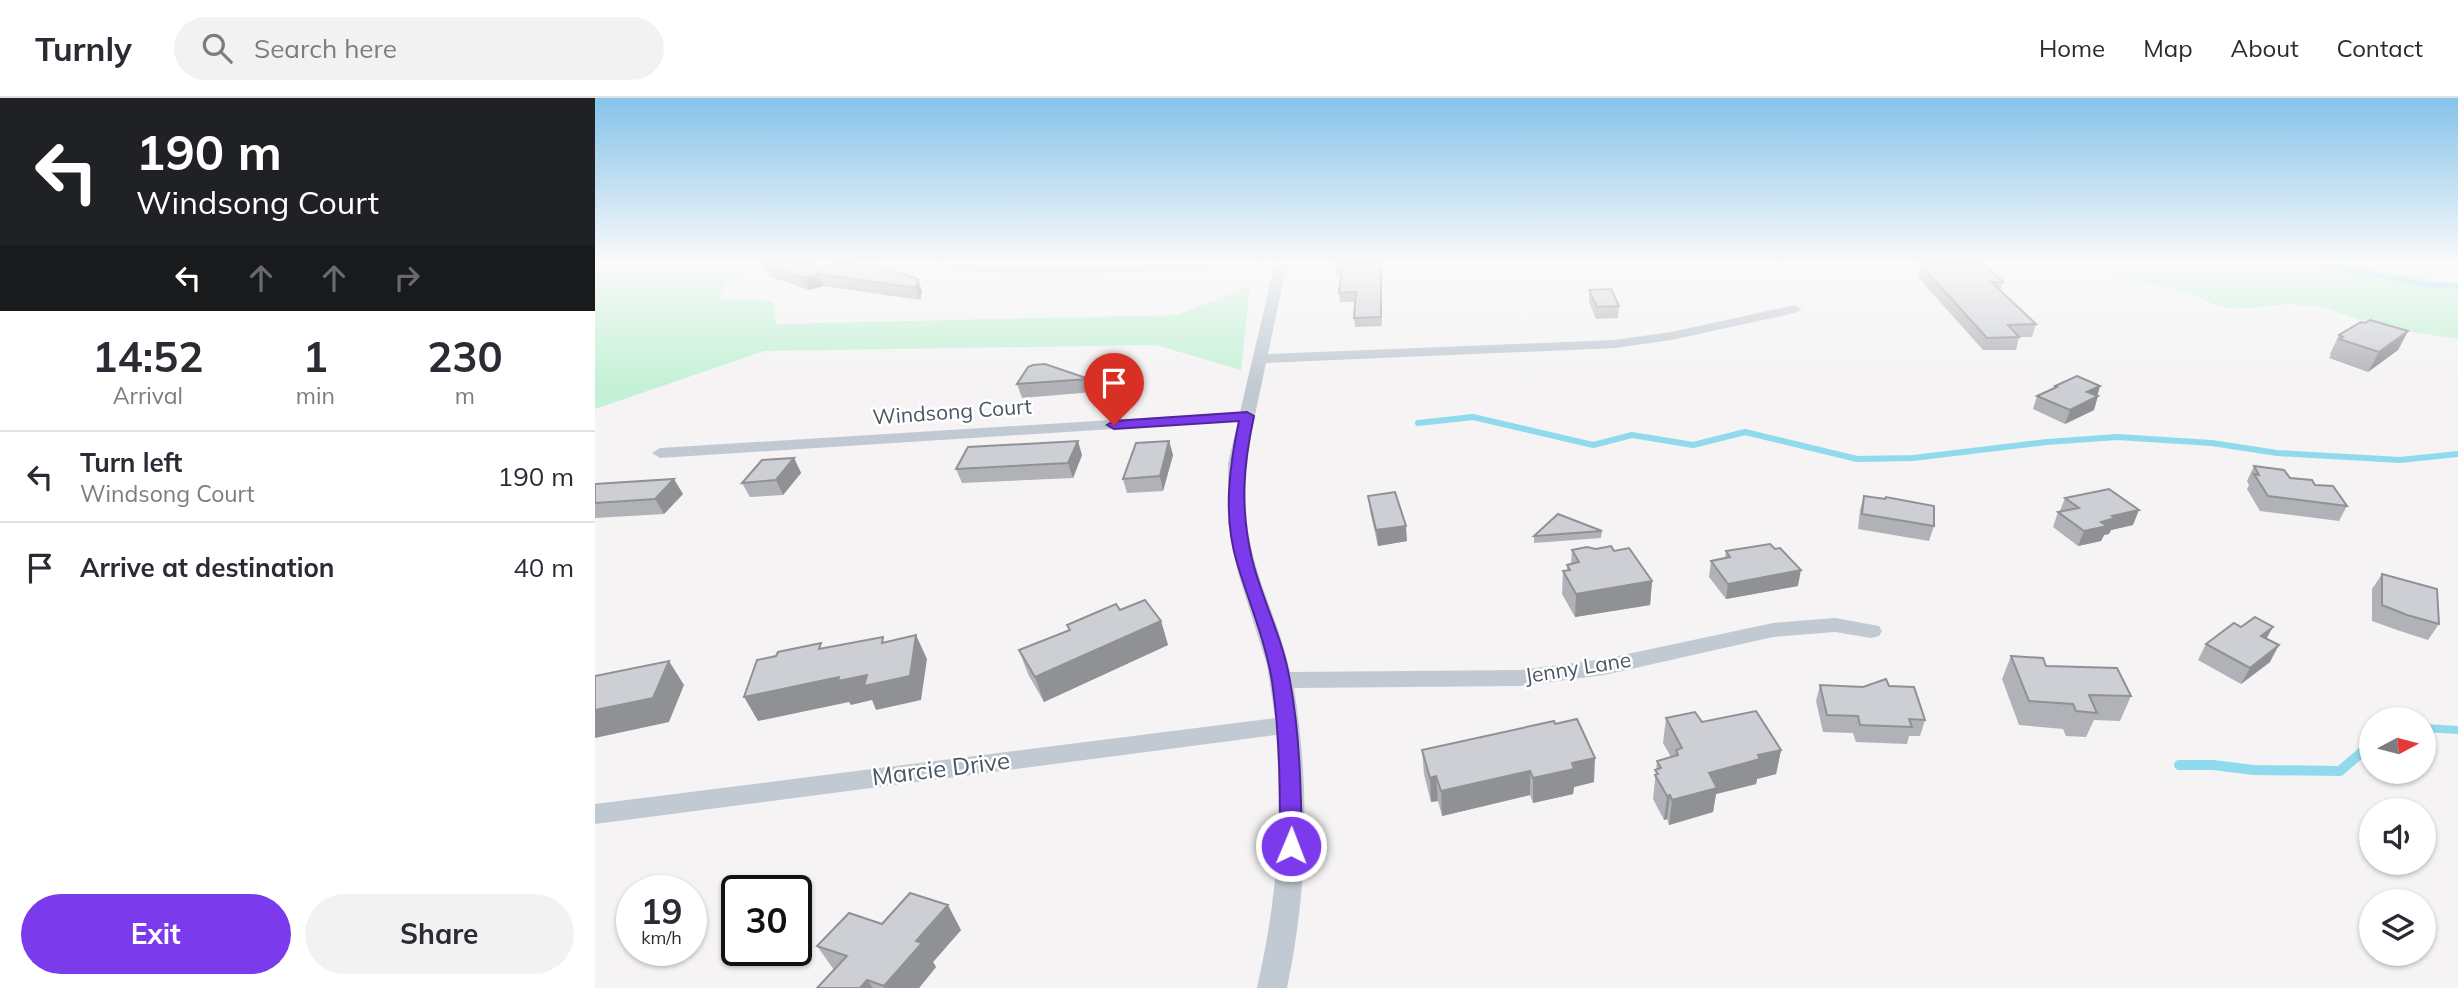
<!DOCTYPE html>
<style>
body{margin:0;font-family:Mulish,sans-serif;background:#f2f2f3;color:#2b2b33;height:100vh;display:flex;flex-direction:column;font-size:26px;white-space:nowrap}
*{box-sizing:border-box;margin:0}
p{font-size:23px;color:#7c7c81}
.icon{flex:none;width:38px;height:38px;fill:none;stroke:currentColor;stroke-width:2;stroke-linecap:round;stroke-linejoin:round}
.map{position:relative;flex:1;overflow:hidden}
.details{display:flex;flex-direction:column;background:#fff;width:595px}
.details>*{flex:none}
.guide{background:#202124;color:#fff;overflow:hidden}
.needle{width:46px;rotate:83deg}
.fabs{position:absolute;left:1764px;top:609px;display:grid;gap:14px}
.fabs a{display:grid;place-items:center;width:77px;height:77px;border-radius:50%;background:#fff;box-shadow:0 2px 5px #0004;font-size:35px}
.speed{position:absolute;left:21px;top:777px;display:flex;gap:14px;font-size:35px;font-weight:700;text-align:center}
.speed>*{display:grid;place-content:center;width:91px;height:91px;border-radius:50%;background:#fff;box-shadow:0 2px 5px #0004;line-height:1}
.speed small{font-size:18px;font-weight:400}
.speed .limit{border:4px solid #111;border-radius:10px;background:#fff;color:#111}
.pin{position:absolute;display:grid;place-items:center;width:60px;height:60px;color:#fff;margin:-72px -30px;border-radius:50% 50% 50% 0;rotate:-45deg;box-shadow:0 0 7px #0007}
.pin .icon{rotate:45deg}
.me{position:absolute;width:77px;margin:-38px;rotate:1deg;stroke-linejoin:round;filter:drop-shadow(0 0 5px #0008)}
.turn{display:flex;align-items:center;gap:24px;height:147px;padding:0 21px;font-size:32px}
.turn .icon{width:91px;height:91px;stroke-width:2.5}
.turn b{display:block;font-size:49px;line-height:60px}
.lanes{display:flex;align-items:center;height:66px;padding:0 21px;background:#0003;justify-content:center;gap:35px;direction:ltr}
.lanes .off{opacity:.35}
.eta{display:flex;justify-content:space-evenly;align-items:center;height:119px;text-align:center}
.eta b{font-size:42px;font-weight:700;line-height:49px}
.action{display:flex;gap:14px;margin-top:auto;padding:14px 21px}
.action a{flex:1;height:80px;border-radius:42px;background:#7c3aed;color:#fff;font-size:28px;font-weight:700;line-height:80px;text-align:center}
.action a+a{background:#f2f2f3;color:#2b2b33}
ul{padding:0;list-style:none}
li{display:flex;align-items:center;gap:21px;height:91px;padding:0 21px;border-top:2px solid #e1e1e2}
li div{flex:1}
li b{display:block;font-size:26px}
li em{font-style:normal}
header{display:flex;align-items:center;gap:42px;box-sizing:border-box;height:98px;padding:0 35px;background:#fff;border-bottom:2px solid #e1e1e2}
header strong{font-size:33px}
nav{display:flex;gap:38px;margin-inline-start:auto;font-size:24px}
.search{width:490px;height:63px;background:#f2f2f3;display:flex;align-items:center;gap:18px;box-sizing:border-box;padding:0 24px;border-radius:38px;color:#7c7c81;font-size:26px}
main{display:flex;flex:1;min-height:0}
.map>svg:first-child{display:block}
.green{fill:#c3f1d5}
.lines{fill:none;stroke-linecap:round;stroke-linejoin:round}
.stream-far3{stroke:#90daee;stroke-width:5}
.stream-far2{stroke:#90daee;stroke-width:6}
.stream-far1{stroke:#90daee;stroke-width:8}
.stream{stroke:#90daee;stroke-width:10}
.street{fill:#c1cad2;fill-rule:evenodd}
.wall{fill:#b0b2b7}
.shaded-wall{fill:#909195}
.building{fill:#cdcfd5;stroke:#909195;stroke-width:2}
.route{fill:#7c3aed;stroke:#51269a;stroke-width:2}
.labels{text-anchor:middle;stroke-width:5;stroke-linejoin:round;paint-order:stroke}
.street-label{font-size:21px;fill:#4a5661;stroke:#fff}
.near-street-label{font-size:24px;fill:#4a5661;stroke:#fff}
</style>
<header>
<strong>Turnly</strong>
<div class="search"><svg class="icon" aria-label="search" viewBox="0 0 24 24"><circle cx="10" cy="10" r="6"/><path d="M15 15l6 6"/></svg>Search here</div>
<nav><a>Home</a><a>Map</a><a>About</a><a>Contact</a></nav>
</header>
<main>
<section class="details">
<div class="guide">
<div class="turn"><svg class="icon" aria-label="left" viewBox="0 0 24 24"><path d="M17 20v-9H6M10 6l-5 5 5 5"/></svg><div><b>190 m</b>Windsong Court</div></div>
<div class="lanes"><svg class="icon" aria-label="left" viewBox="0 0 24 24"><path d="M17 20v-9H6M10 6l-5 5 5 5"/></svg><svg class="icon off" aria-label="ahead" viewBox="0 0 24 24"><path d="M12 20V5M6 11l6-6 6 6"/></svg><svg class="icon off" aria-label="ahead" viewBox="0 0 24 24"><path d="M12 20V5M6 11l6-6 6 6"/></svg><svg class="icon off" aria-label="right" viewBox="0 0 24 24"><path d="M7 20v-9h11M14 6l5 5-5 5"/></svg></div>
</div>
<div class="eta">
<div><b>14:52</b><p>Arrival</p></div>
<div><b>1</b><p>min</p></div>
<div><b>230</b><p>m</p></div>
</div>
<ul>
<li><svg class="icon" aria-label="left" viewBox="0 0 24 24"><path d="M17 20v-9H6M10 6l-5 5 5 5"/></svg><div><b>Turn left</b><p>Windsong Court</p></div><em>190 m</em></li>
<li><svg class="icon" aria-label="arrive" viewBox="0 0 24 24"><path d="M6 21V4h12l-3 4 3 4H6"/></svg><div><b>Arrive at destination</b></div><em>40 m</em></li>
</ul>
<div class="action"><a>Exit</a><a>Share</a></div>
</section>
<div class="map">
<svg width="1863" height="890" viewBox="0 0 1863 890">
<rect width="100%" height="100%" fill="#f5f3f3"/>
<g class="green">
<polygon points="43,165 143,165 152,174 129,187 125,196 127,201 179,203 181,226 582,217 655,188 646,272 561,247 169,253 0,311 0,176"/>
<polygon points="1489,165 1744,165 1799,176 1863,185 1863,241 1791,230 1727,209 1696,206 1643,211 1626,209 1594,195 1503,173"/>
</g>
<g class="lines">
<polyline class="stream-far3" points="1725,165 1832,187 1863,188"/>
<polyline class="stream-far2" points="823,325 878,319 998,347 1037,337 1098,347 1150,334 1262,361 1318,360 1452,344 1522,339 1617,345 1682,355 1805,362 1863,356"/>
<polyline class="stream-far1" points="1829,630 1863,632"/>
<polyline class="stream" points="1584,667 1618,667 1659,672 1745,673 1767,654 1776,653"/>
<g class="street">
<path d="M342,165L430,168L670,165L664,169C615,170 368,186 342,165Z"/>
<path d="M680,165H692L673,256L1020,242L1076,234L1200,207L1207,211L1200,215L1076,242L1020,250L671,265C657,333 640,392 659,461C669,499 687,535 695,574L925,572L1009,561L1178,525L1240,520L1284,528L1287,533L1284,538L1276,540L1240,534L1178,539L1009,577L925,588L699,590C715,691 713,790 692,890H662C681,806 689,723 681,637L0,726V706L680,620L672,567L643,475L633,424V365L643,323L65,360L57,355L65,350L645,314Z"/>
</g>
</g>
<g class="wall">
<polygon points="164,165 218,165 225,171 260,165 327,193 325,202 228,188 214,192 174,178 166,169"/>
<polygon points="741,165 787,165 787,228 760,229 759,220 760,204 745,204 744,195 746,177 741,178"/>
<polygon points="1346,165 1388,165 1408,184 1405,193 1441,226 1437,239 1424,239 1421,252 1388,252 1322,178 1325,166 1345,166"/>
<polygon points="994,192 1024,208 1023,220 1001,221 994,204"/>
<polygon points="1813,233 1803,252 1773,274 1734,260 1736,257 1735,256 1744,237"/>
<polygon points="494,281 498,294 427,300 422,286"/>
<polygon points="1460,288 1505,288 1499,312 1470,326 1438,311 1442,298 1459,290"/>
<polygon points="574,343 578,357 568,393 532,395 528,381"/>
<polygon points="487,357 478,380 367,385 361,371"/>
<polygon points="199,360 206,375 188,397 155,399 147,385"/>
<polygon points="1659,368 1720,387 1752,408 1744,423 1665,413 1652,391 1654,387 1652,383"/>
<polygon points="0,386 88,396 69,416 0,420"/>
<polygon points="773,398 812,443 783,448 775,413"/>
<polygon points="1269,398 1339,428 1334,443 1263,431 1265,412"/>
<polygon points="1470,400 1538,427 1516,432 1514,436 1509,437 1506,443 1483,448 1458,429 1463,414 1465,413"/>
<polygon points="1007,433 1006,440 939,445 939,438"/>
<polygon points="1001,451 1019,453 1057,483 1055,507 980,519 967,496 968,473 972,473 972,467 976,466 977,452"/>
<polygon points="1131,453 1203,488 1131,501 1114,479 1116,463 1130,460"/>
<polygon points="1787,476 1844,526 1833,542 1802,532 1777,523 1777,491"/>
<polygon points="525,512 566,523 573,547 449,604 433,576 424,552 474,532 472,527"/>
<polygon points="1671,541 1675,564 1646,586 1603,562 1611,546"/>
<polygon points="1416,558 1451,568 1536,598 1525,623 1499,622 1491,639 1471,638 1468,631 1424,627 1407,581"/>
<polygon points="1225,587 1268,589 1294,588 1330,622 1325,638 1314,638 1312,646 1261,644 1258,635 1228,634 1221,603"/>
<polygon points="1071,620 1107,624 1186,652 1181,676 1162,681 1161,686 1121,696 1118,714 1074,727 1072,721 1069,722 1058,701 1062,663 1076,659 1068,645"/>
<polygon points="827,652 999,684 979,689 978,696 938,705 935,697 847,718 843,703 836,704 829,676"/>
<polygon points="287,826 366,832 338,864 341,869 324,890 222,890 239,872 222,848"/>
</g>
<g class="shaded-wall">
<polygon points="223,176 228,188 214,192 209,180"/>
<polygon points="323,181 327,193 325,202 321,190"/>
<polygon points="1813,233 1803,252 1773,274 1784,254"/>
<polygon points="1505,288 1501,300 1503,298 1499,312 1470,326 1475,312 1492,294"/>
<polygon points="483,343 487,357 478,380 473,365"/>
<polygon points="574,343 578,357 568,393 565,378"/>
<polygon points="199,360 206,375 188,397 181,382"/>
<polygon points="79,381 88,396 69,416 60,401"/>
<polygon points="1544,412 1538,427 1516,432 1514,436 1509,437 1506,443 1483,448 1489,433 1517,418"/>
<polygon points="811,428 812,443 783,448 781,432"/>
<polygon points="1206,472 1203,488 1131,501 1133,486"/>
<polygon points="1057,483 1055,507 980,519 981,496"/>
<polygon points="566,523 573,547 449,604 440,579"/>
<polygon points="1678,529 1669,545 1666,538"/>
<polygon points="321,537 332,561 326,602 281,612 277,602 256,607 254,604 163,623 149,599"/>
<polygon points="1684,547 1675,564 1646,586 1655,570"/>
<polygon points="74,563 89,587 74,624 0,640 0,612"/>
<polygon points="1186,652 1181,676 1162,681 1161,686 1121,696 1118,714 1074,727 1077,702 1114,675 1163,657"/>
<polygon points="1000,660 999,684 979,689 978,696 938,705 938,680 977,665"/>
<polygon points="935,673 935,697 847,718 846,693"/>
<polygon points="841,678 843,703 836,704 835,680"/>
<polygon points="1075,697 1072,721 1069,722 1072,698"/>
<polygon points="353,807 366,832 338,864 341,869 324,890 290,890 289,888 321,843"/>
<polygon points="272,882 278,890 265,890"/>
</g>
<g class="building">
<polygon points="168,165 218,165 225,171 244,165 260,165 270,168 278,166 323,181 321,190 223,176 209,180 169,166"/>
<polygon points="741,165 786,165 786,219 759,220 761,194 744,195 747,168 740,169"/>
<polygon points="1349,165 1388,165 1408,184 1396,184 1441,226 1413,227 1424,239 1392,240 1325,166 1350,166"/>
<polygon points="1016,191 1024,208 1002,209 994,192"/>
<polygon points="1775,222 1813,233 1784,254 1744,241 1748,239 1744,237 1766,224 1770,225"/>
<polygon points="450,266 494,281 422,286 433,269 438,267"/>
<polygon points="1482,278 1505,288 1492,294 1503,298 1475,312 1442,298 1462,289 1460,288"/>
<polygon points="483,343 473,365 361,371 373,349"/>
<polygon points="574,343 565,378 528,381 541,345"/>
<polygon points="199,360 181,382 147,385 167,362"/>
<polygon points="1659,368 1689,372 1695,380 1717,382 1720,387 1738,388 1752,408 1673,398 1659,376 1664,377"/>
<polygon points="79,381 60,401 0,405 0,386"/>
<polygon points="1514,391 1544,412 1517,418 1520,420 1506,424 1512,428 1489,433 1463,414 1484,410 1470,400"/>
<polygon points="800,394 811,428 781,432 773,398"/>
<polygon points="1269,398 1290,401 1291,399 1339,408 1339,428 1267,416"/>
<polygon points="963,416 1007,433 939,438"/>
<polygon points="1175,446 1180,451 1185,450 1206,472 1133,486 1116,463 1135,459 1131,453"/>
<polygon points="1016,448 1019,453 1034,450 1057,483 981,496 968,473 975,472 972,467 984,464 977,452 992,449 1001,451"/>
<polygon points="1787,476 1842,491 1844,526 1812,517 1787,507"/>
<polygon points="550,502 566,523 440,579 424,552 475,532 472,527 521,506 525,512"/>
<polygon points="1660,519 1678,529 1666,538 1684,547 1655,570 1611,546 1639,525 1646,529"/>
<polygon points="321,537 315,578 269,588 272,577 243,583 244,579 149,599 162,562 181,558 183,554 226,545 224,551 288,539 287,545"/>
<polygon points="1416,558 1448,560 1451,568 1522,570 1536,598 1494,597 1502,615 1481,613 1478,606 1434,603"/>
<polygon points="74,563 58,600 0,612 0,578"/>
<polygon points="1291,581 1294,588 1319,589 1330,622 1314,621 1317,629 1265,627 1263,618 1232,617 1225,587 1268,589"/>
<polygon points="1161,613 1186,652 1163,657 1165,661 1114,675 1122,690 1077,702 1075,697 1072,698 1060,677 1063,676 1060,672 1066,670 1062,663 1083,657 1081,652 1087,650 1071,620 1100,614 1107,624"/>
<polygon points="982,621 1000,660 977,665 979,671 938,680 935,673 846,693 841,678 835,680 827,652 959,623 960,626"/>
<polygon points="315,795 353,807 321,843 327,845 289,888 272,882 265,890 222,890 252,858 222,848 254,815 287,826"/>
</g>
<linearGradient id="sky" x2="0" y2="1"><stop stop-color="#85c3ea"/><stop offset="0.57" stop-color="#fafafa"/><stop offset="1" stop-color="#fafafa" stop-opacity="0"/></linearGradient>
<rect width="1863" height="289" fill="url(#sky)"/>
<path class="route" d="M652,314L659,318C648,368 645,410 657,461C667,502 688,540 695,583C705,637 706,693 707,748L704,754L696,757L688,754L685,748C685,693 685,637 677,583C670,542 654,504 642,465C628,418 634,370 644,323L519,331L512,327L519,323Z"/>
<g class="labels">
<g class="street-label">
<text transform="translate(357 314) rotate(-4)" y="7">Windsong Court</text>
<text transform="translate(983 570) rotate(-9)" y="7">Jenny Lane</text>
</g>
<g class="near-street-label">
<text transform="translate(346 671) rotate(-7)" y="8">Marcie Drive</text>
</g>
</g>
</svg>
<div class="fabs">
<a><svg class="needle" viewBox="-14 -14 28 28"><path d="M0-13l5 13h-10z" fill="#e53935"/><path d="M0 13l5-13h-10z" fill="#7c7c81"/></svg></a>
<a><svg class="icon" aria-label="sound" viewBox="0 0 24 24"><path d="M4 9h4l5-4v14l-5-4H4zM17 9q2 3 0 6"/></svg></a>
<a><svg class="icon" aria-label="layers" viewBox="0 0 24 24"><path d="M12 4l9 5-9 5-9-5zM3 14l9 5 9-5"/></svg></a>
</div>
<div class="speed"><div>19<small>km/h</small></div><div class="limit">30</div></div>
<div class="pin" style="left:519px;top:327px;background:#d93025"><svg class="icon" aria-label="arrive" viewBox="0 0 24 24"><path d="M6 21V4h12l-3 4 3 4H6"/></svg></div>
<svg class="me" style="left:696px;top:748px" viewBox="-20 -20 40 40"><circle r="17" fill="#7c3aed" stroke="#fff" stroke-width="3"/><path d="M0-11L8 9 0 5-8 9z" fill="#fff"/></svg>
</div>
</main>
